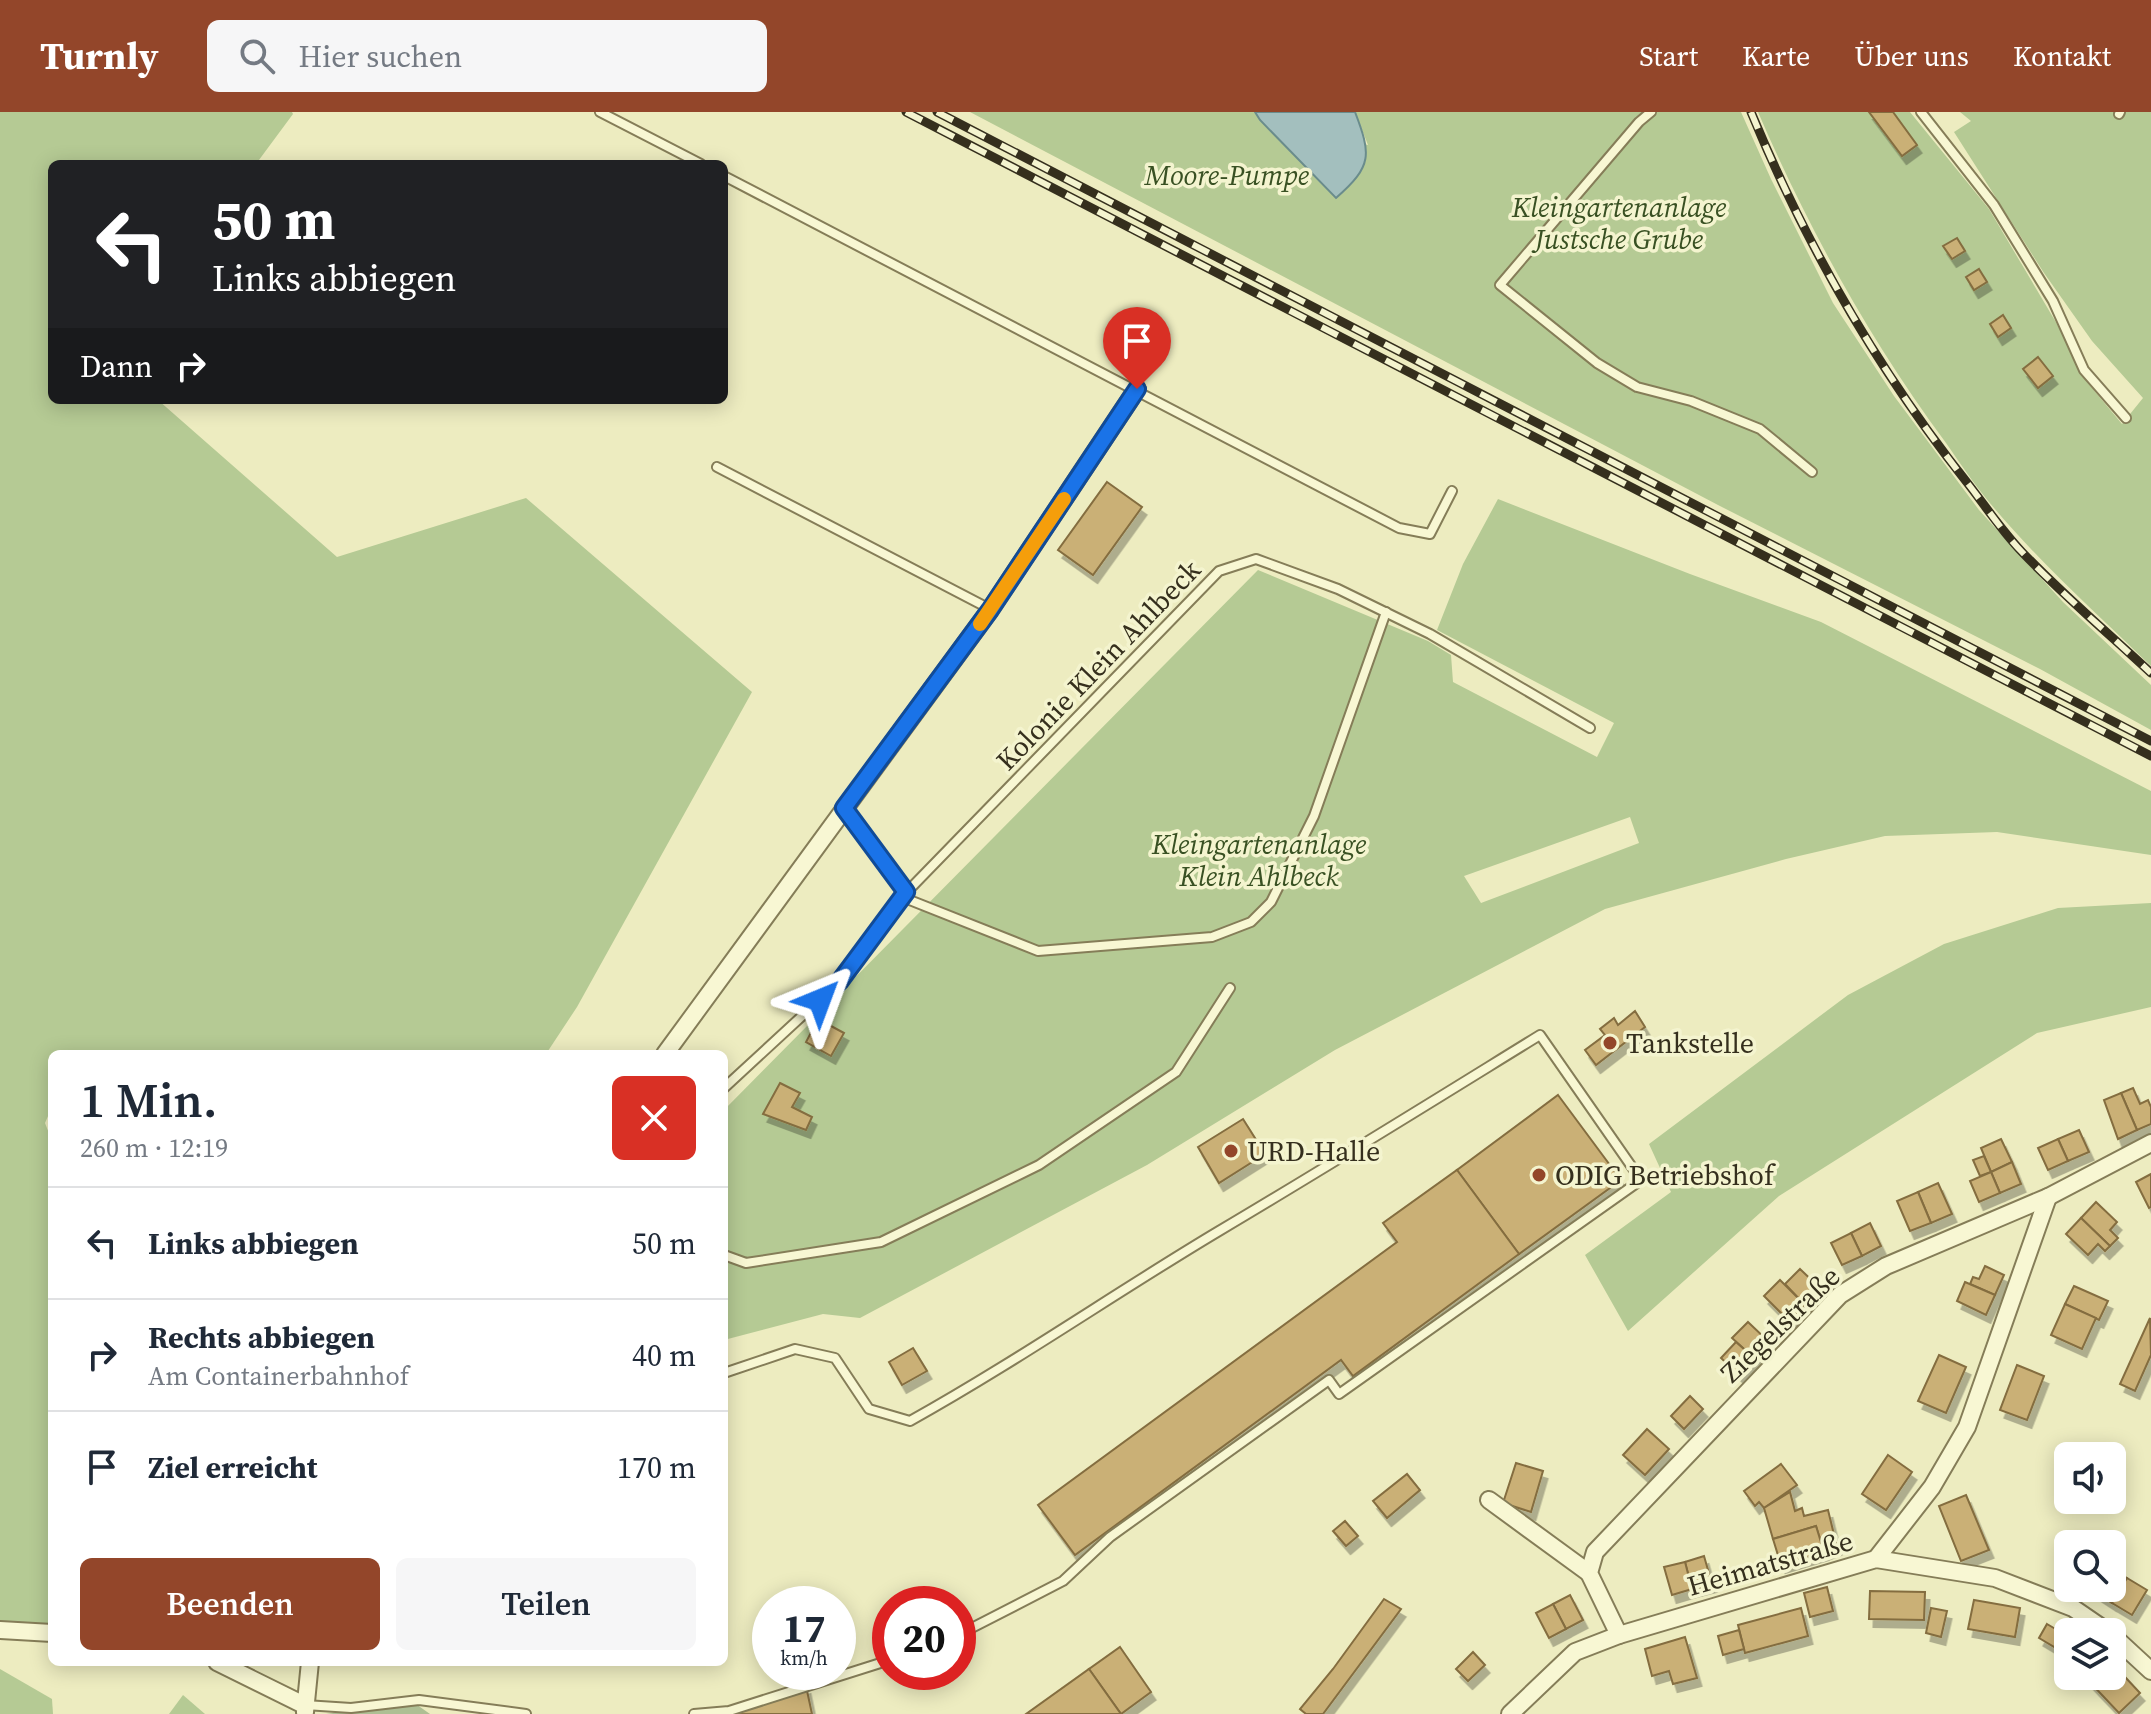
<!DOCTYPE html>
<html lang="de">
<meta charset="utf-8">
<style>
body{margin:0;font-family:"Source Serif 4",serif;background:#f6f6f7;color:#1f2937;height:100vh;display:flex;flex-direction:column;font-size:30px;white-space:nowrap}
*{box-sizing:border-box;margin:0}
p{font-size:26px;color:#747a83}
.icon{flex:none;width:44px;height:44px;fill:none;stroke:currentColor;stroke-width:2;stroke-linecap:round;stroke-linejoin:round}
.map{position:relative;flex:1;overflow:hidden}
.sheet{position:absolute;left:48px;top:938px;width:680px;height:616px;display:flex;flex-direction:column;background:#fff;border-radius:12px;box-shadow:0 4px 20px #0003}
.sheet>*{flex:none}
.hud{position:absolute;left:48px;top:48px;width:680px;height:244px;border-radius:12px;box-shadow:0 4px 20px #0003;background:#202124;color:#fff;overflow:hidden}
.fabs{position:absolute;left:2054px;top:1330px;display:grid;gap:16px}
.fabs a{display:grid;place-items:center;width:72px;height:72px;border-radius:12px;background:#fff;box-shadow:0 4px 20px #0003;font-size:40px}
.speed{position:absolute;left:752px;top:1474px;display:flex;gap:16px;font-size:40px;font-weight:700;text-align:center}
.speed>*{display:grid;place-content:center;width:104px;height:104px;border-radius:50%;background:#fff;box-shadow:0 4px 20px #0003;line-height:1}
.speed small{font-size:20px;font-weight:400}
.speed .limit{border:12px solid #d22;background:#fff;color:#111}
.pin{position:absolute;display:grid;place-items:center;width:68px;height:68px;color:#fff;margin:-82px -34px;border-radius:50% 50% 50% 0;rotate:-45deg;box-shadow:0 0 8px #0007}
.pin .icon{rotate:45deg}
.me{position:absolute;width:88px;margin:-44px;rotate:44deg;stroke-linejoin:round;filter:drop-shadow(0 0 6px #0008)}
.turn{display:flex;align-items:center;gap:28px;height:168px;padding:0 32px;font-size:36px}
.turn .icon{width:104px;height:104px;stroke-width:2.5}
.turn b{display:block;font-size:56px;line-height:68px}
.then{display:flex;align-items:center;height:76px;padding:0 32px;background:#0003;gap:16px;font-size:30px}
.round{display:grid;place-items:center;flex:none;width:84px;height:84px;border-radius:12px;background:#f6f6f7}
.head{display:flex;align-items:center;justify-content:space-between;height:136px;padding:0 32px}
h1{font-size:48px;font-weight:600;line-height:60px}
.action{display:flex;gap:16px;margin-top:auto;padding:16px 32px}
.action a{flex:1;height:92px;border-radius:12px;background:#93462a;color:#fff;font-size:32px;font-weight:600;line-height:92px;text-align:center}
.action a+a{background:#f6f6f7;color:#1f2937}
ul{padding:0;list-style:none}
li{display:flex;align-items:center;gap:24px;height:112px;padding:0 32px;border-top:2px solid #e0e1e3}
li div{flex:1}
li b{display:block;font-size:30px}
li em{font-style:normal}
header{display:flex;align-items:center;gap:48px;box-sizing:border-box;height:112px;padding:0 40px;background:#93462a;color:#fff}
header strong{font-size:38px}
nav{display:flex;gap:44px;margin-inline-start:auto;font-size:28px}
.search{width:560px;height:72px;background:#f6f6f7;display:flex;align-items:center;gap:20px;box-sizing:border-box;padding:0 28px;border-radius:12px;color:#747a83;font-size:30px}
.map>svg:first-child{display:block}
.green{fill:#b5ca94;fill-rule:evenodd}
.cemetery{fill:#aebf94}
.water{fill:#a3bfbe;stroke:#6a8c8c;stroke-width:2}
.building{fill:#cab076;stroke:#846d3f;stroke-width:2;filter:url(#shadow)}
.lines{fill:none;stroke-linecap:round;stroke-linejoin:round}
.service-casing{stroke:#857d58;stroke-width:12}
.minor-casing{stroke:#857d58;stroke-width:20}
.service{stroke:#f8f7d3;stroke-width:8}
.minor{stroke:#f8f7d3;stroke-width:16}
.rail-casing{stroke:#352f1d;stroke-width:9}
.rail{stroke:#f4f4cf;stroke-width:6;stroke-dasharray:18;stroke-linecap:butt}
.route-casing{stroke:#114b97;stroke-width:20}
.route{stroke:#1a73e8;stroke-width:14}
.slow{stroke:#f59e0b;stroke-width:14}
.poi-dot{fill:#93462a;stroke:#f4f4cf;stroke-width:3}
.labels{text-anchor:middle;stroke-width:7;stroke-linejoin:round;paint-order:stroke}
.park-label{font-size:28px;font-style:italic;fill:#395123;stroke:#f4f4cf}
.street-label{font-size:28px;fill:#352f1d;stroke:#f4f4cf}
.poi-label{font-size:28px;fill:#352f1d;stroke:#f4f4cf;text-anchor:start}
</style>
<header>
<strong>Turnly</strong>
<div class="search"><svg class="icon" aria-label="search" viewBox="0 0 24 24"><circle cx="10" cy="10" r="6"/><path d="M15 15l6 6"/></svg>Hier suchen</div>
<nav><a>Start</a><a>Karte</a><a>Über uns</a><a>Kontakt</a></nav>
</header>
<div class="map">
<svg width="2151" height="1602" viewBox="0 0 2151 1602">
<defs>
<filter id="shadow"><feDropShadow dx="4.5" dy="8" stdDeviation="0" flood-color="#0004"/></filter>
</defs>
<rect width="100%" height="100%" fill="#edecc0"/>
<g class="green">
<polygon points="0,0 292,0 293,2 256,52 52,52 52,288 158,288 337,445 526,386 752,580 577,895 546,942 52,942 52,995 45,1011 52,1029 52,1514 0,1509"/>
<polygon points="970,0 1255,0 1260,8 1368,33 1355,0 1741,0 1771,67 1833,191 1894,284 1979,398 2063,490 2151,573 2151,618 2040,557 1718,393"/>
<path d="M1758,0H1910L1989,97L2057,212L2087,270L2122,312L2143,286L2092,229L2044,161L1954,20L1971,9L1960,0H2151V554C2096,501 2038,449 1989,390C1974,372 1960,351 1946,331C1870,228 1809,118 1758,0Z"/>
<path d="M1498,387L1690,462L1821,510L2151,679V743L1997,720L1885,724L1786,747L1605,797L1335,938L1147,1053L860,1206L823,1202L724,1228V998L1258,458L1428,529L1451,543L1453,570L1597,645L1614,611L1437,518L1463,452ZM1630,705L1639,731L1481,791L1464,764Z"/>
<polygon points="2151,791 2151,895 2037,921 1779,1084 1628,1219 1585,1143 1671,1080 1649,1032 1848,883 1944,832 2058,796"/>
<polygon points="0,1557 52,1587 53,1602 0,1602"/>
<polygon points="183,1583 205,1602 169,1602"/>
</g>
<polygon class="cemetery" points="413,1590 430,1602 326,1602"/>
<path class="water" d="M1255,0H1355C1371,42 1373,54 1336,86L1260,8Z"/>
<g class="building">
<polygon points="1869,0 1893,0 1917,33 1902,44"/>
<polygon points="1957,126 1965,139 1952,147 1943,134"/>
<polygon points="1979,157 1987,170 1974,178 1966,165"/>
<polygon points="2003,203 2011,216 1998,225 1990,212"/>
<polygon points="2038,245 2053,264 2038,276 2023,257"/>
<polygon points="1107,370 1142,395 1093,463 1058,438"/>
<polygon points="1635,899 1645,915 1596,953 1585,938 1605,923 1600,917 1614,906 1618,913"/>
<polygon points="818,907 844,921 831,944 806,930"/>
<polygon points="780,971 800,981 792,995 812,1005 806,1018 763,1002"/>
<polygon points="2133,976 2140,992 2148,988 2151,995 2151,1012 2137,1018 2121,981"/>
<polygon points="2121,981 2137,1018 2118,1027 2104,988"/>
<polygon points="1558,983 1621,1068 1519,1142 1457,1058"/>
<polygon points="1243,1007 1265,1042 1219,1071 1198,1035"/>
<polygon points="2079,1018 2089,1040 2068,1049 2058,1027"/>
<polygon points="2001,1027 2012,1050 1991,1060 1981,1036"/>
<polygon points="2058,1027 2068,1049 2048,1058 2038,1036"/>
<polygon points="1984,1044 1991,1060 1980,1064 1973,1048"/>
<polygon points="2012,1050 2021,1072 2000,1081 1991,1060"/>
<polygon points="1457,1058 1519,1142 1353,1264 1341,1248 1075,1443 1038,1393 1397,1130 1383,1111"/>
<polygon points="1991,1060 2000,1081 1979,1090 1970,1069"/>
<polygon points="2151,1062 2151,1095 2149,1096 2136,1070"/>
<polygon points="1938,1071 1952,1102 1931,1111 1918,1080"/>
<polygon points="1918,1080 1931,1111 1910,1119 1897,1089"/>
<polygon points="2096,1090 2117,1110 2110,1118 2118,1126 2110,1134 2081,1106"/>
<polygon points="2081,1106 2110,1134 2105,1139 2098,1132 2088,1143 2066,1122"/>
<polygon points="1870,1111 1881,1134 1862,1144 1851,1121"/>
<polygon points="1851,1121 1862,1144 1842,1153 1831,1131"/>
<polygon points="1985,1154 2004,1163 1995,1183 1970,1172 1973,1165 1979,1167"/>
<polygon points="1800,1157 1821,1177 1805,1193 1785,1172"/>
<polygon points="1780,1168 1805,1193 1789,1209 1764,1184"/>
<polygon points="1965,1170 1995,1183 1986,1203 1957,1189"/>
<polygon points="2074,1174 2108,1189 2099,1208 2065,1192"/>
<polygon points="2065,1192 2096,1206 2082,1237 2051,1223"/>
<polygon points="2150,1206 2151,1243 2135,1279 2120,1272"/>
<polygon points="1748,1210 1769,1230 1754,1246 1732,1226"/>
<polygon points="1736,1230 1754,1246 1739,1263 1721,1246"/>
<polygon points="913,1236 927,1259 902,1273 889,1250"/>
<polygon points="1939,1243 1966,1255 1946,1301 1918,1289"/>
<polygon points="2017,1253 2044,1264 2027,1308 2000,1298"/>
<polygon points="1690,1284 1703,1297 1684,1317 1671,1304"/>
<polygon points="1647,1317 1669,1337 1645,1363 1623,1343"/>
<polygon points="1888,1343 1912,1360 1886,1398 1862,1382"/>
<polygon points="1516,1351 1543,1359 1531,1400 1503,1391"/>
<polygon points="1781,1352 1797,1373 1764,1396 1759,1390 1755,1394 1744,1379"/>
<polygon points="1407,1362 1420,1378 1387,1406 1373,1389"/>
<polygon points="1790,1380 1795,1399 1802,1396 1804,1404 1828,1398 1837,1435 1824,1440 1816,1414 1773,1427 1764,1396"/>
<polygon points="1966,1383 1989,1438 1961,1449 1939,1394"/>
<polygon points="1345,1409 1358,1424 1346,1434 1333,1419"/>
<polygon points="1816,1414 1824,1440 1781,1453 1773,1427"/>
<polygon points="1704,1444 1712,1472 1692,1477 1685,1450"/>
<polygon points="1685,1450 1692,1477 1672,1483 1664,1455"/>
<polygon points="2112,1457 2127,1466 2112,1491 2092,1478 2094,1476 2112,1476"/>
<polygon points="2127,1466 2147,1478 2132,1503 2112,1491"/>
<polygon points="1827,1475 1833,1499 1810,1505 1804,1481"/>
<polygon points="1870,1479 1925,1480 1924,1508 1869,1507"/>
<polygon points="1570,1483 1583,1508 1566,1517 1553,1492"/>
<polygon points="1384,1487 1401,1497 1323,1602 1306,1602 1300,1597 1333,1557"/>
<polygon points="1974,1488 2020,1496 2015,1525 1968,1517"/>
<polygon points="1553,1492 1566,1517 1549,1526 1536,1501"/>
<polygon points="1801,1496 1808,1524 1745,1541 1738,1513"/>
<polygon points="1931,1496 1947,1499 1941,1525 1926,1521"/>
<polygon points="2047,1512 2064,1522 2056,1536 2039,1526"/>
<polygon points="1739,1518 1744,1537 1723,1543 1718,1524"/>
<polygon points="1685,1525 1697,1566 1673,1572 1669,1559 1652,1564 1645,1537"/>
<polygon points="1120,1535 1151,1580 1121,1602 1089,1557"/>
<polygon points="1473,1540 1485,1553 1468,1569 1456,1557"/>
<polygon points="2112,1551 2140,1581 2119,1601 2084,1564 2112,1564"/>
<polygon points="1089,1557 1121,1602 1026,1602"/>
<polygon points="806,1574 812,1602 730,1602"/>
</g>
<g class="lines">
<defs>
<g id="service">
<polyline points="600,0 701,52"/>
<polyline points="1651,0 1639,10 1500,173 1597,251 1637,275 1691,289 1760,317 1812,360"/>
<polyline points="1921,0 1994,93 2053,189 2084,258 2126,306"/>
<polyline points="2119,2 2120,0"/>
<polyline points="724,64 1399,416 1430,422 1452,379"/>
<polyline points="717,355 990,497"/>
<polyline points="845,696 906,780"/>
<polyline points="902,785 1038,839 1212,825 1251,810 1271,790 1314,704 1386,500"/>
<polyline points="724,976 840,869 902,785 1219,459 1256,447 1338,477 1430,522 1590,616"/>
<polyline points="724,1143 746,1151 881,1130 1039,1053 1176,960 1230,876"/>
<path d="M724,1261L795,1237L835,1246L869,1297L910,1309C1016,1250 1115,1181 1219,1119C1327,1055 1433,989 1540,923L1641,1068L1339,1282L1329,1268L1110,1425L1063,1469L958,1523"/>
<polyline points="305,1593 351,1596 419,1588 526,1602"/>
<polyline points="694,1602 729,1599 890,1548"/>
</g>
<g id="minor">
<polyline points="665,942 990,498 1137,277"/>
<polyline points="1489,1388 1589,1461"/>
<polyline points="1876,1447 1932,1375 1967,1315 2048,1085"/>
<polyline points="0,1518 52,1521"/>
<polyline points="1619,1523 1589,1461 1595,1440 1840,1183 1886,1154 2048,1085 2151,1031"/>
<polyline points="2112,1523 2151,1559"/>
<polyline points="217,1550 304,1593"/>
<polyline points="305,1600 310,1550"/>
<polyline points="1510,1602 1575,1540 1619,1523 1876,1447 1995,1466 2073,1496 2108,1520"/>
</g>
</defs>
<use href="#service" class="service-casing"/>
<use href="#minor" class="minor-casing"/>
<use href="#service" class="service"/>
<use href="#minor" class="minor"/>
<defs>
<g id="rail">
<polyline points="906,0 2151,644"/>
<polyline points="937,0 2151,629"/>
<path d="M1751,0C1806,133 1879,260 1969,373C1986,395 2002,419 2022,440C2062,482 2108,521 2151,561"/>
</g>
</defs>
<use href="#rail" class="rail-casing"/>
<use href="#rail" class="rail"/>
</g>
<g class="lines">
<defs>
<polyline id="route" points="820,888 840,869 906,780 844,696 990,498 1137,277"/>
</defs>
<use href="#route" class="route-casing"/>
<use href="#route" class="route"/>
<polyline class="slow" points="980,512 1064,387"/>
</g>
<g class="poi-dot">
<circle cx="1610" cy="931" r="8"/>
<circle cx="1231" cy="1039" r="8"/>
<circle cx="1539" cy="1063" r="8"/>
</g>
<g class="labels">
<g class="park-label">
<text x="1227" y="73">Moore-Pumpe</text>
<text x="1619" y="105">Kleingartenanlage<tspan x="1619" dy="32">Justsche Grube</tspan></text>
<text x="1259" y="742">Kleingartenanlage<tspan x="1259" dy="32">Klein Ahlbeck</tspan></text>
</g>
<g class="street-label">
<text transform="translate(1098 553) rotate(-46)" y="10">Kolonie Klein Ahlbeck</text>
<text transform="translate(1780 1212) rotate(-44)" y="10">Ziegelstraße</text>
<text transform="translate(1770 1451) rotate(-16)" y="10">Heimatstraße</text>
</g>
<g class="poi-label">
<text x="1626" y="941">Tankstelle</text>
<text x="1247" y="1049">URD-Halle</text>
<text x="1555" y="1073">ODIG Betriebshof</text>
</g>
</g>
</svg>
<div class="fabs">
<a><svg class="icon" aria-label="sound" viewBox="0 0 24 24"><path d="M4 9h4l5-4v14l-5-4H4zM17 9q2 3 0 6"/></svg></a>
<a><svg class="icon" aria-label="search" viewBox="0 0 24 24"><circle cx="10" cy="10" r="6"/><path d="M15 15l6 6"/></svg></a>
<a><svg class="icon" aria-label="layers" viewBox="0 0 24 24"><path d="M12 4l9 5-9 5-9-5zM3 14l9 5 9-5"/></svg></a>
</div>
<div class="speed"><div>17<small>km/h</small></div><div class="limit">20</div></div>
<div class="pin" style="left:1137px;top:277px;background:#d93025"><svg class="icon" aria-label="arrive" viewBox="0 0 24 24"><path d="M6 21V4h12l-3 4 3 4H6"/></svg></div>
<svg class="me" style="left:820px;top:888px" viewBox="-20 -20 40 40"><path d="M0-17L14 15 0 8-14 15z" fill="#1a73e8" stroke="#fff" stroke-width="4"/></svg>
<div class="hud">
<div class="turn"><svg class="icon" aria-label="left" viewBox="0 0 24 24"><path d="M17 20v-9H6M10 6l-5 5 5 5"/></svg><div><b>50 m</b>Links abbiegen</div></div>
<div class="then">Dann<svg class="icon" aria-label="right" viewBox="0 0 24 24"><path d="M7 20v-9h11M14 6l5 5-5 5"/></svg></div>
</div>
<section class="sheet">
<div class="head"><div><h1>1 Min.</h1><p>260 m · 12:19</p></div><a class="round" style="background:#d93025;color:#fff"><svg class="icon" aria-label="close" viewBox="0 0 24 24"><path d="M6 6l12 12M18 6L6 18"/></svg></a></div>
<ul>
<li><svg class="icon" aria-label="left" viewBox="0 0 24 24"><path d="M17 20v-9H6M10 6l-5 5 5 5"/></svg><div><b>Links abbiegen</b></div><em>50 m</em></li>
<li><svg class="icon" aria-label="right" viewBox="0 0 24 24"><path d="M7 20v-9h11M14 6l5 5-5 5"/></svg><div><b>Rechts abbiegen</b><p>Am Containerbahnhof</p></div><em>40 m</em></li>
<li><svg class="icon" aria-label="arrive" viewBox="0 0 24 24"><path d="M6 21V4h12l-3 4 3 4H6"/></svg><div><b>Ziel erreicht</b></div><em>170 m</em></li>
</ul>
<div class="action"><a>Beenden</a><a>Teilen</a></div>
</section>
</div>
